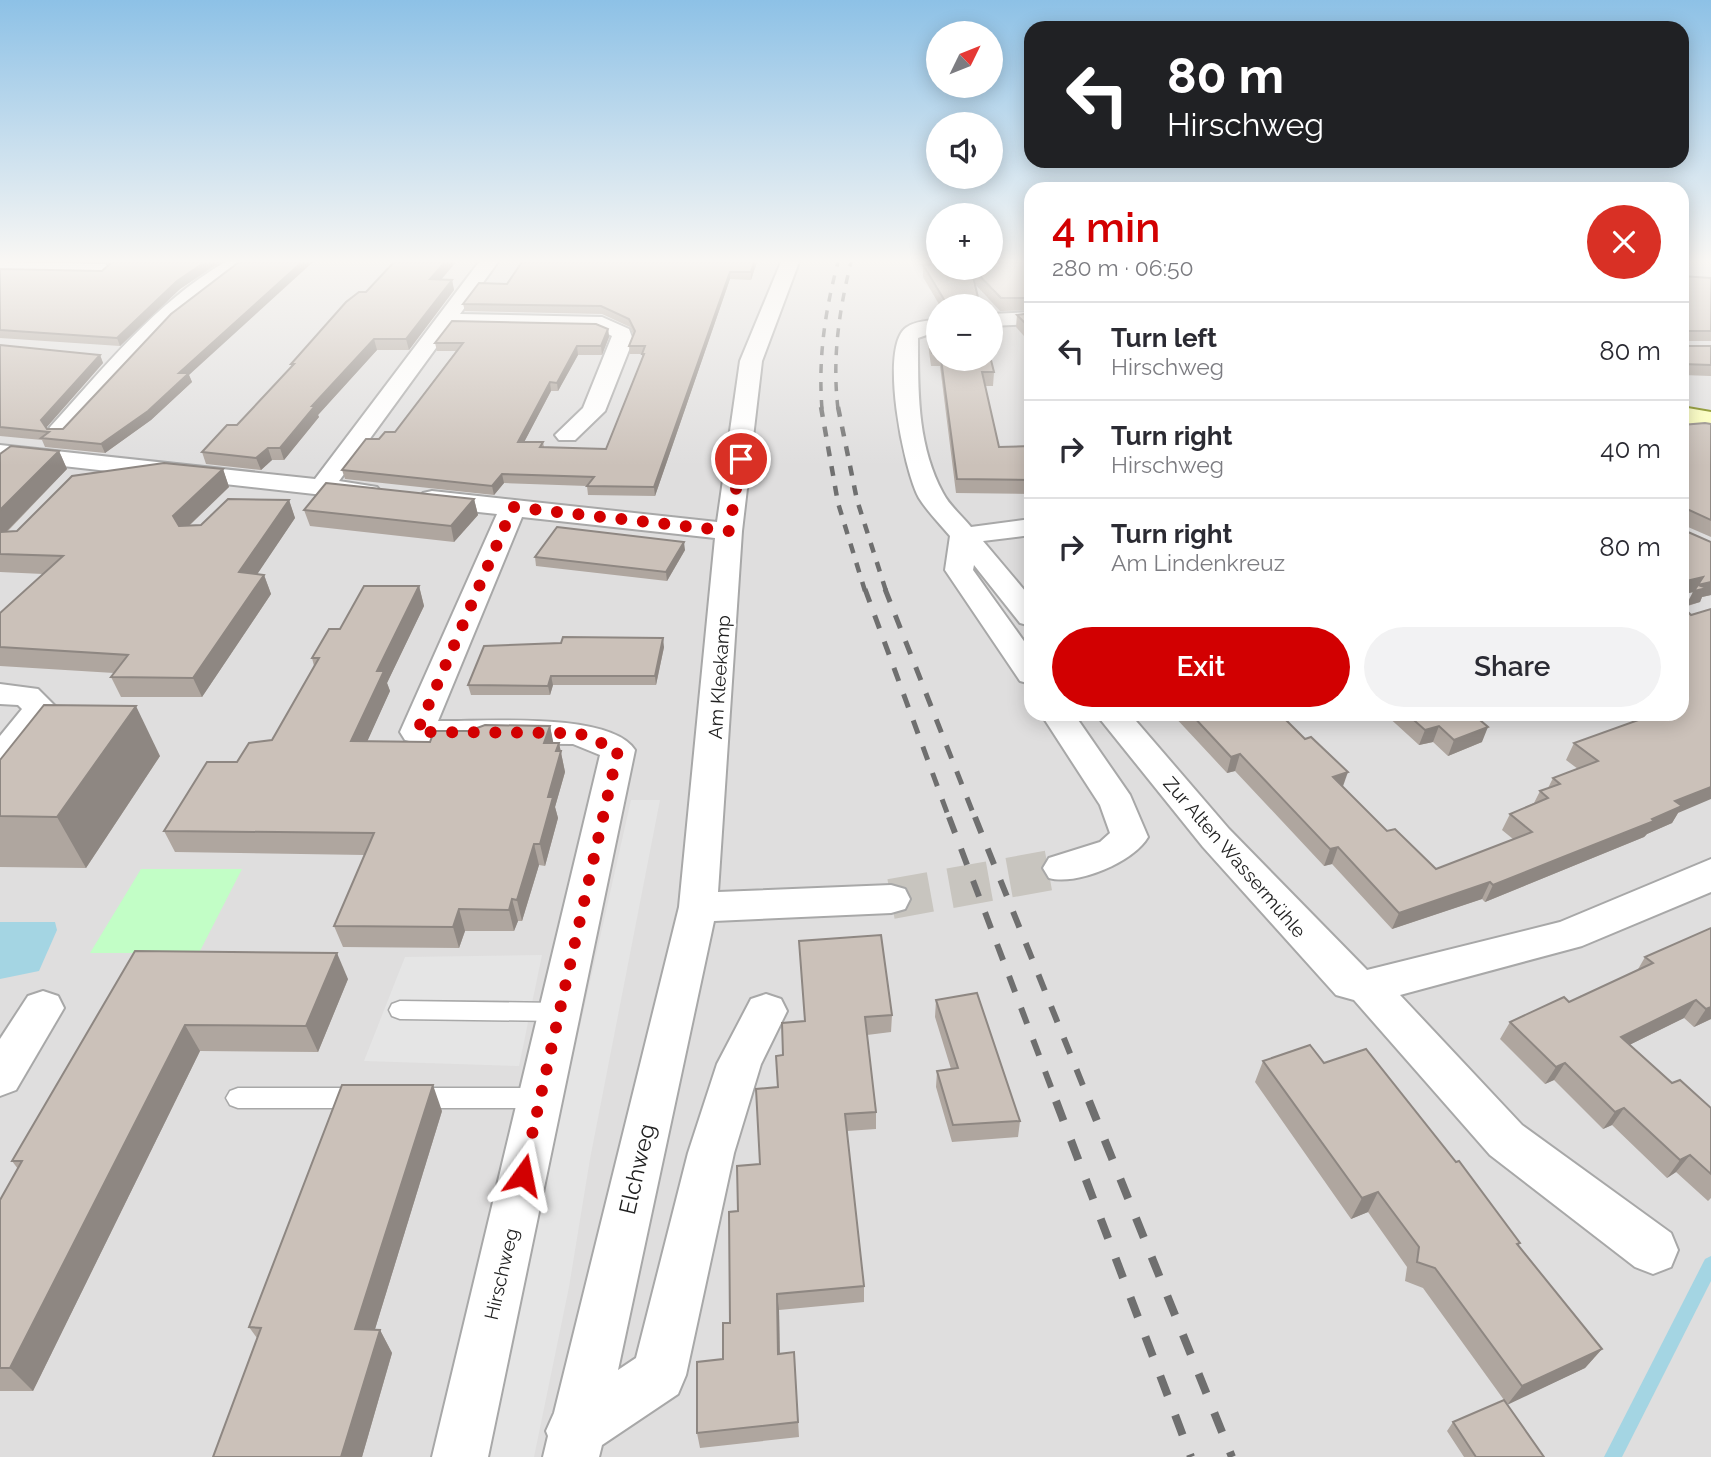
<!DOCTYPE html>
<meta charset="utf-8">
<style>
body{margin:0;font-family:Raleway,sans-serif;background:#f2f2f3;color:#2b2b33;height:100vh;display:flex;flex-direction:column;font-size:26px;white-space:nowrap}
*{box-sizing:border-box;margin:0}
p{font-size:23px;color:#7c7c81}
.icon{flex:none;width:38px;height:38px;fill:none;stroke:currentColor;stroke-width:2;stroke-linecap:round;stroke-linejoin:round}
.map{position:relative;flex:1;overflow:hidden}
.sheet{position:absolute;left:1024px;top:182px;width:665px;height:539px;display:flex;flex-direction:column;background:#fff;border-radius:21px;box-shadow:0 4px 18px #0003}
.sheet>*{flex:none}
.hud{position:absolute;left:1024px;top:21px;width:665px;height:147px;border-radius:21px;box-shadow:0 4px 18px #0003;background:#202124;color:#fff;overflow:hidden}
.needle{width:46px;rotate:47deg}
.tools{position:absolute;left:926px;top:21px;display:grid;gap:14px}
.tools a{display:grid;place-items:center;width:77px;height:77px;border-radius:50%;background:#fff;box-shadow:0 4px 18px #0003;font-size:35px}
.pin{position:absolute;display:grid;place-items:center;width:60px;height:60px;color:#fff;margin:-30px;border:4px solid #fff;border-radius:50%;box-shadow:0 2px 7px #0007}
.me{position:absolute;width:77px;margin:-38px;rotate:12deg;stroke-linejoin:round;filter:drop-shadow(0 0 5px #0008)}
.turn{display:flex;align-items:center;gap:24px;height:147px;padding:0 28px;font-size:32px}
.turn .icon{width:91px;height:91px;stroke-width:2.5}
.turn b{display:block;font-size:49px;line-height:60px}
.round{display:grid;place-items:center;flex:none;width:74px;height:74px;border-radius:37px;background:#f2f2f3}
.overview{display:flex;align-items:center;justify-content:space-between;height:119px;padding:0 28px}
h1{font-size:42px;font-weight:600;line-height:52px;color:#d20001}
.cta{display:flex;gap:14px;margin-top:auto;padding:14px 28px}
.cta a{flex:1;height:80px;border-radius:42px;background:#d20001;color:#fff;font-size:28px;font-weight:600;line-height:80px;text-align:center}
.cta a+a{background:#f2f2f3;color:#2b2b33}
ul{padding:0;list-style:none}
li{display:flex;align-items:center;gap:21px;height:98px;padding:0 28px;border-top:2px solid #e1e1e2}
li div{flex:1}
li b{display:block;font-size:26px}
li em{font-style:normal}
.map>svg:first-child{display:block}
.residential{fill:#dfdede;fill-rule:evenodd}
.park{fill:#c2fec6}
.parking{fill:#e5e5e5}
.water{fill:#a4d5e3}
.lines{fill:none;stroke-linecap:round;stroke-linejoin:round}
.stream{fill:#a4d5e3;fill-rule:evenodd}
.minor-tunnel{stroke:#c8c5bf;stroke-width:40;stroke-dasharray:40 20;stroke-linecap:butt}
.service-casing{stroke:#a8a8a8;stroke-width:3}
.minor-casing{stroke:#a8a8a8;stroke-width:4}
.secondary-casing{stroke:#738000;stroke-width:4}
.service{fill:#fff;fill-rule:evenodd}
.minor{fill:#fff;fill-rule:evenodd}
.secondary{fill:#fcffb8;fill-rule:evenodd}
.rail-far4{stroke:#6f6f6f;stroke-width:3.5;stroke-dasharray:9 9;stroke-linecap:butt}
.rail-far3{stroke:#6f6f6f;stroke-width:4.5;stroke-dasharray:10 10;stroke-linecap:butt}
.rail-far2{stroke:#6f6f6f;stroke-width:5;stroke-dasharray:14 14;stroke-linecap:butt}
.rail-far1{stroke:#6f6f6f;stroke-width:6;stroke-dasharray:17 17;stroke-linecap:butt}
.rail{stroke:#6f6f6f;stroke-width:8;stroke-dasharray:21 21;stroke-linecap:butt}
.wall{fill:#afa69f}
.shaded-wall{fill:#8e8782}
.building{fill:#cbc1b9;stroke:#8e8782;stroke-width:2}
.route{stroke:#d20001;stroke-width:12;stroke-dasharray:0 21.6}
.labels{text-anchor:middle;stroke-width:5;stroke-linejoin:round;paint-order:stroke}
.street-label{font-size:19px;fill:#212121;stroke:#fff}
.near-street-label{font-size:23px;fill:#212121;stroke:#fff}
</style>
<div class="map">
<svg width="1711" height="1457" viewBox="0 0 1711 1457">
<rect width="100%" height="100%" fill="#f2eee7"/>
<path class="residential" d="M0,262H938V268H990L1031,262V714H1682V262H1711V1457H0ZM938,306H990V359H938Z"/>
<polygon class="park" points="141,869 242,869 199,953 90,953"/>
<g class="parking">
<polygon points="631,800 660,800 590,1159 569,1287 534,1457 483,1457"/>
<polygon points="542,955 519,1066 364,1061 405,957"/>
</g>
<polygon class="water" points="0,922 55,922 57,930 39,971 0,979"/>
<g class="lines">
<polygon class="stream" points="1711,1256 1711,1281 1622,1457 1604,1457 1705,1259"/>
<polyline class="minor-tunnel" points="891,899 1062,868"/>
<defs>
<g id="service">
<polygon points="400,1001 560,1003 568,1006 571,1012 568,1018 560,1021 400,1019 392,1016 389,1010 392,1004"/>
<polygon points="238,1088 358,1088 366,1091 370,1098 366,1105 358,1108 238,1108 230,1105 226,1098 230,1091"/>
<polygon points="414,1088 540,1088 548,1091 552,1098 548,1105 540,1108 414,1108 406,1105 402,1098 406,1091"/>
</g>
<g id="minor">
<polygon points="0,262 105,264 114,270 105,276 0,274"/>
<path d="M225,262H248L172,320L67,436H51L47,431L51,426C105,367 155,303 225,262Z"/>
<polygon points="479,262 498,262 460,314 602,317 629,329 633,340 605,411 575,440 559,440 555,435 583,408 612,336 598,329 452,326 339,481 377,487 381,492 377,497 368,500 0,459 0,445 315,479"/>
<path d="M781,262H799L762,361L742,531L718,892L891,885L905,889L910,899L905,909L891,913L714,921L618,1370L636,1358L688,1153L717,1064L751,999L766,994L781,999L787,1011L761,1064L734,1153L686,1375L678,1394L602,1445L599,1457H543L548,1436L546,1431L554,1413L679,907L715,538L522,517L438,721C482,722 610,711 635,750L488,1457H432L600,755L573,744L417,743L405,740L400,732L497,514L432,507L423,505L419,499L423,493L432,491L717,522L740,361Z"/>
<polygon points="1031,312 1031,324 990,326 990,314"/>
<path d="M938,319V331L918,338C918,391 917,445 943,493C949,505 962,516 971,527L1031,519V535L983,541L1031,598V626L1020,623L974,565L973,570L1031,651V684L1020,681L945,570L950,536C940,524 927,511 919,498C904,471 878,345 907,327C915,321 929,321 938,319Z"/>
<polygon points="0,684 38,689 57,708 12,766 0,769 0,736 22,709 18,705 0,704"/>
<path d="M1041,714H1074L1130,795L1148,837C1134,862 1076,886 1049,878L1043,868L1049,858L1100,842L1110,833L1100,805Z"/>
<polygon points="1096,714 1130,714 1229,829 1367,970 1560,922 1711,859 1711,892 1582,946 1400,995 1522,1125 1671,1233 1678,1250 1671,1267 1653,1274 1635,1267 1490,1155 1354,1000 1336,995 1203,847"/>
<polygon points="43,991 58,996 64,1008 16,1090 0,1096 0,1039 28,996"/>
</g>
<polygon id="secondary" points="1682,407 1711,412 1711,428 1682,423"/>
</defs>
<use href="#service" class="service-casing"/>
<use href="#minor" class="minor-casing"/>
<use href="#secondary" class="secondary-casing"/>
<use href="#service" class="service"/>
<use href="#minor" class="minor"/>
<use href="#secondary" class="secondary"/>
<g class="rail-far4">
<path d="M822,409C818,358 825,311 838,262"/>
<path d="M838,409C832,358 839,311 851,262"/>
</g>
<g class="rail-far3">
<polyline points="821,407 838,503 865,591"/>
<polyline points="838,407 857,500 886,591"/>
</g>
<g class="rail-far2">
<polyline points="865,589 949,818"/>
<polyline points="885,589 975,818"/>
</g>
<g class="rail-far1">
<polyline points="949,817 1057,1103"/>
<polyline points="975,817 1090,1103"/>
</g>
<g class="rail">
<polyline points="1056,1101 1191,1457"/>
<polyline points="1089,1101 1232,1457"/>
</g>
</g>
<g class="wall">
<polygon points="106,262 220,262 180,289 120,346 0,338 0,339 0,269 102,271 110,264"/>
<polygon points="456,262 441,280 452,280 454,290 409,350 377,350 318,415 319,417 284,460 272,460 261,470 206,464 202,452 237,425 292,367 291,364 366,292"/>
<polygon points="757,262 751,280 730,279 655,496 588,495 587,486 504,483 494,495 345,479 342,470 379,439 395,432 456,351 437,351 435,343 608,329 609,337 602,355 578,355 558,391 551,391 524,442 543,442 544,447 606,449 642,360 642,354 630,354 629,346 633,334 630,327 602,314 465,311 463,304 507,284"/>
<polygon points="1031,262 1031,310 1000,311 974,283 980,306 940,306 923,277 923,265"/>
<polygon points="1682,276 1711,278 1711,341 1685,341 1685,346 1711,346 1711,376 1682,375"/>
<polygon points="1031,313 1031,344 1016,327 1017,315"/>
<polygon points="938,324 938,359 990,359 994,372 993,386 985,386 999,447 1031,446 1031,494 956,493 940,366 931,366 927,337 928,325"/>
<polygon points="0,345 100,355 103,363 46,428 47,429 63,429 189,375 192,382 151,420 105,453 45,447 42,440 0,436"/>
<polygon points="1711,424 1711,537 1688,527 1688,532 1711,542 1711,595 1702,597 1700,602 1688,606 1678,813 1672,823 1647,834 1644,837 1485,902 1482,899 1392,929 1332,864 1324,866 1235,771 1227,773 1172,714 1280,714 1343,787 1387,831 1436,869 1513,839 1502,830 1510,814 1534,803 1540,791 1548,788 1553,778 1578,769 1566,760 1574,743 1649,716 1643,714 1682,714 1687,603 1693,592 1682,595 1682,425"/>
<polygon points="59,451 67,469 7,532 17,531 223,469 229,487 189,526 201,525 289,500 295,518 257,574 264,575 271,594 202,697 121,697 111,677 114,673 0,666 0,613 43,574 0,572 0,454"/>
<polygon points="474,499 478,515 454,542 310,526 304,510"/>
<polygon points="685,550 667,581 536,566 535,557"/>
<polygon points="419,586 424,606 387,683 390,691 367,741 430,742 469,731 550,726 553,743 559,743 565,772 555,807 558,818 545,866 539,865 522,921 518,921 514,931 465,931 459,948 343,947 334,926 365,855 175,852 164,831 237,762 272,740 314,666 312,658 340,629"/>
<polygon points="664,647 656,685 553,685 550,695 471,695 468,685"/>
<polygon points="1385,714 1473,714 1482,742 1448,756 1433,742 1419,745"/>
<polygon points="160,756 86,868 0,867 0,760"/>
<polygon points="1711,928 1711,1019 1694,1027 1684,1018 1629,1045 1672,1083 1711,1108 1711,1198 1708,1201 1676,1172 1667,1178 1612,1125 1603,1129 1554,1080 1545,1084 1500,1039 1510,1022 1569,1002 1637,971 1645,957"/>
<polygon points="135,951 348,979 318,1052 200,1051 33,1391 0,1391 0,1200 18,1169 12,1161"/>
<polygon points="936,1000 1020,1121 1018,1137 952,1142 936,1087 937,1071 951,1069 935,1017"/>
<polygon points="892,1015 891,1032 867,1035 876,1112 876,1129 847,1131 864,1286 864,1302 779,1310 780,1354 794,1352 799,1437 700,1448 697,1433 723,1359 730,1323 738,1211 760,1164 778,1087 783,1055 782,1023"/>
<polygon points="1263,1061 1324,1063 1520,1243 1518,1245 1602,1349 1585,1368 1507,1404 1544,1457 1464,1457 1447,1431 1453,1422 1504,1400 1423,1288 1405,1281 1407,1267 1368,1212 1351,1219 1255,1082"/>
<polygon points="442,1111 375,1329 380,1330 392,1353 362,1457 213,1457 257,1338 249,1327"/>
</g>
<g class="shaded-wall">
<polygon points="205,262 220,262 180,289 120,346 117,338 177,281"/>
<polygon points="302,262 313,262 189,375 192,382 151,420 105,453 101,444"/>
<polygon points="445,262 456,262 432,290 430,279"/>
<polygon points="754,262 757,262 751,280 751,272"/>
<polygon points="730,272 730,279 655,496 654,487"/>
<polygon points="452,280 454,290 409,350 406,339"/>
<polygon points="608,329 609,337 602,355 601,346"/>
<polygon points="374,339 377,350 318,415 319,417 284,460 280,448 312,406"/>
<polygon points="577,346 578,355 558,391 557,383"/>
<polygon points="100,355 103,363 45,429 41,420"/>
<polygon points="550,382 551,391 520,450 518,442"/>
<polygon points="268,448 272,460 261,470 256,458"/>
<polygon points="59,451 67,469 0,538 0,510"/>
<polygon points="223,469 229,487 180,534 173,516"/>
<polygon points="502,474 504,483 494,495 492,486"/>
<polygon points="474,499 478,515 454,542 451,526"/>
<polygon points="289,500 295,518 246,591 239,572"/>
<polygon points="684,542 685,550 667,581 666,572"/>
<polygon points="264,575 271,594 202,697 193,678"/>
<polygon points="1703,577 1711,582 1711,595 1702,597 1700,602 1686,606 1693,592 1682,595 1682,582"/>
<polygon points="419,586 424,606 387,683 390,691 358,762 351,741 377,671"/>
<polygon points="663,638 664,647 656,685 655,676"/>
<polygon points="551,676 553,685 550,695 548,686"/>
<polygon points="136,706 160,756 86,868 57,817"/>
<polygon points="550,726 554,746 544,743"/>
<polygon points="1439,726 1433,742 1419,745 1425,730"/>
<polygon points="1488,727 1482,742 1448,756 1454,740"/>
<polygon points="559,743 565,772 555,807 558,818 545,866 540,844 548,797 556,751"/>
<polygon points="1240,754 1235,771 1227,773 1231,757"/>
<polygon points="1348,772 1342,789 1333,777"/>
<polygon points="1711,787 1711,799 1678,813 1672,823 1647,834 1644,837 1485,902 1493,885 1652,819 1675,801"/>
<polygon points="534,844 539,865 522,921 517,900"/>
<polygon points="1338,847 1332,864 1324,866 1330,849"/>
<polygon points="1490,882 1482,899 1392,929 1399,913"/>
<polygon points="512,899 518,921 514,931 509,910"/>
<polygon points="459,909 465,931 459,948 453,927"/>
<polygon points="337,953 348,979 318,1052 306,1026"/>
<polygon points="1696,1000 1684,1018 1609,1055 1621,1037"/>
<polygon points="1711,1007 1711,1019 1694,1027 1706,1009"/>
<polygon points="185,1025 200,1051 33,1391 10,1368"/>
<polygon points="1565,1063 1554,1080 1545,1084 1556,1067"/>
<polygon points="433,1085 442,1111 368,1352 355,1329"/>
<polygon points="1624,1108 1612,1125 1603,1129 1615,1112"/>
<polygon points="1690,1155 1676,1172 1667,1178 1680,1160"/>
<polygon points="1378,1192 1368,1212 1351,1219 1362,1198"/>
<polygon points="777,1294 779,1310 780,1369 778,1354"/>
<polygon points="380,1330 392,1353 362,1457 341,1457"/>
<polygon points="1602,1349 1585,1368 1507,1405 1522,1386"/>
</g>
<g class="building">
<polygon points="112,262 205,262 177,281 117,338 0,330 0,269 102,271"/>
<polygon points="239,262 302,262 179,373 189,373 148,411 101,444 41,438 49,432 0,427 0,345 100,355 41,420 47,429 63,429 171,314"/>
<polygon points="394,262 445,262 430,279 452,280 406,339 374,339 312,406 315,406 280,448 268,448 256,458 202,452 227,425 237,425 294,364 291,364 346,302 359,292 366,292"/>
<polygon points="522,262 754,262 751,272 730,272 654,487 587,486 594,477 502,474 492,486 342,470 366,439 379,439 385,432 395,432 463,343 435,343 452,321 596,324 608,329 601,346 577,346 557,383 550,382 518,442 543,442 540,447 606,449 644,354 642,354 645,346 629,346 635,331 629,319 601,306 463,304 479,283 507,284"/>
<polygon points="990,262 1031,262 1031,298 1001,298 972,268 990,268"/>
<polygon points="938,264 938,268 971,268 980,306 948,306 923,265"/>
<polygon points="1682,276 1711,278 1711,331 1685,331 1685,346 1711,346 1711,365 1682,364"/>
<polygon points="1031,313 1031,329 1017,315"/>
<polygon points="938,324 938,353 932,353 928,325"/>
<polygon points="990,356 994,372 982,372 999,447 1031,446 1031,480 957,479 941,359 990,359"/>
<polygon points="1705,423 1711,424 1711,520 1687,509 1688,532 1711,542 1711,582 1698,585 1707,588 1694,591 1703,577 1682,582 1682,425"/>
<polygon points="11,446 59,451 0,510 0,454"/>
<polygon points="164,463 223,469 173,516 179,526 201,525 228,499 289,500 239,572 264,575 193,678 111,677 128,655 0,647 0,613 63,556 0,554 0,532 17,531 72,476"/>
<polygon points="326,483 474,499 451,526 304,510"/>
<polygon points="557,527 684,542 666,572 535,557"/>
<polygon points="364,586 419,586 377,671 384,671 351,741 430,742 434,731 469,731 485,725 550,726 544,743 559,743 556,751 561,751 548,797 553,797 540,844 534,844 517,900 512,899 509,910 459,909 453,927 334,926 374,833 164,831 207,762 237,762 249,743 272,740 319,658 312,658 329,629 340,629"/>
<polygon points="1687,601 1688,612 1691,615 1711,609 1711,787 1675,801 1682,806 1652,819 1654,821 1563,857 1493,885 1490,882 1399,913 1338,847 1330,849 1240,754 1231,757 1191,714 1280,714 1305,739 1311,737 1348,772 1333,777 1387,831 1395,829 1436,869 1532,832 1510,814 1548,798 1540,791 1560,784 1553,778 1598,761 1574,743 1655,714 1682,714 1682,609"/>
<polygon points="563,637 663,638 655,676 551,676 548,686 468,685 484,646 561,643"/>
<polygon points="44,705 136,706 57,817 0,816 0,760"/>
<polygon points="1407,714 1473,714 1488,727 1454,740 1439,726 1425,730"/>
<polygon points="1711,928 1711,1007 1706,1009 1696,1000 1621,1037 1672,1083 1680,1080 1711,1108 1711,1174 1690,1155 1680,1160 1624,1108 1615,1112 1565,1063 1556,1067 1510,1022 1564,997 1569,1002 1653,963 1645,957"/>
<polygon points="881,935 892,1015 865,1017 876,1112 845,1114 864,1286 777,1294 778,1354 794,1352 798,1422 697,1433 697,1362 723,1359 723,1323 730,1323 729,1212 738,1211 737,1166 760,1164 756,1089 778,1087 776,1056 783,1055 782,1023 805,1021 799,941"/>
<polygon points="135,951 337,953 306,1026 185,1025 10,1368 0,1368 0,1200 22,1161 12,1161"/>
<polygon points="977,993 1020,1121 953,1125 937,1071 958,1068 936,1000"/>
<polygon points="1310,1045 1324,1063 1366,1049 1456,1162 1459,1161 1520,1243 1517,1244 1602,1349 1522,1386 1435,1268 1417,1262 1419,1247 1378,1192 1362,1198 1263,1061"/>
<polygon points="342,1085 433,1085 355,1329 380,1330 341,1457 213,1457 261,1328 249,1327"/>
<polygon points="1504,1400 1544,1457 1476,1457 1453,1422"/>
</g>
<linearGradient id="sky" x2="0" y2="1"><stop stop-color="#8dc1e6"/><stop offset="0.56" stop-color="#f9f7f4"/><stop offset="1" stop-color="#f9f7f4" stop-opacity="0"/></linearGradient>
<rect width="1711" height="466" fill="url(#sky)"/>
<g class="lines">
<polyline class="route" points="523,1175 618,750 578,733 417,732 513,507 729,531 741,459"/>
</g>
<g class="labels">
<g class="street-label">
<text transform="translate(719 677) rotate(-86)" y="7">Am Kleekamp</text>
<text transform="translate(1235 857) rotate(49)" y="7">Zur Alten Wassermühle</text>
<text transform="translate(501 1274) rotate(-77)" y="7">Hirschweg</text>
</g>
<g class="near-street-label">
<text transform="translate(637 1169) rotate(-77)" y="8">Elchweg</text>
</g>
</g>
</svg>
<div class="tools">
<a><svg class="needle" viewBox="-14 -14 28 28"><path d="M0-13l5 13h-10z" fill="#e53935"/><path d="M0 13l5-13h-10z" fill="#7c7c81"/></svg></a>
<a><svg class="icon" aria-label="sound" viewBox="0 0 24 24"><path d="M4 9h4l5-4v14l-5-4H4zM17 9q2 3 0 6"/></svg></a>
<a>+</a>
<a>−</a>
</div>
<div class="pin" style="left:741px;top:459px;background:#d93025"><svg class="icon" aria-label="arrive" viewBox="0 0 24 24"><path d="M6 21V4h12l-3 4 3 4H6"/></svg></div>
<svg class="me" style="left:523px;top:1175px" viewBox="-20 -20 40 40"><path d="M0-17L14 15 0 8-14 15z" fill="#d20001" stroke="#fff" stroke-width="4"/></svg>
<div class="hud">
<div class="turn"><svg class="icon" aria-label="left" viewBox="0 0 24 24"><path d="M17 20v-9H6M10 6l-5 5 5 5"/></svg><div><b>80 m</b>Hirschweg</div></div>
</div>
<section class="sheet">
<div class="overview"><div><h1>4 min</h1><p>280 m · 06:50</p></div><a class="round" style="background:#d93025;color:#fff"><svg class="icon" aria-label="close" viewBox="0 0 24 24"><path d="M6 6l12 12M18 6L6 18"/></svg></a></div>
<ul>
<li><svg class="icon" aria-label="left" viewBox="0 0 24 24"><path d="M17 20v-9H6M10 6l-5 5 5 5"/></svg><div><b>Turn left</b><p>Hirschweg</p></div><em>80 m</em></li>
<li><svg class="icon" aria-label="right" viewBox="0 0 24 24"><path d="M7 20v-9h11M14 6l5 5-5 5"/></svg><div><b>Turn right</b><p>Hirschweg</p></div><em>40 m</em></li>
<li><svg class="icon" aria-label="right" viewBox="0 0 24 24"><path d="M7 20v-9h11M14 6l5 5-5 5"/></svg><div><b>Turn right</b><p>Am Lindenkreuz</p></div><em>80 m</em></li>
</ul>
<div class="cta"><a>Exit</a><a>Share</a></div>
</section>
</div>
